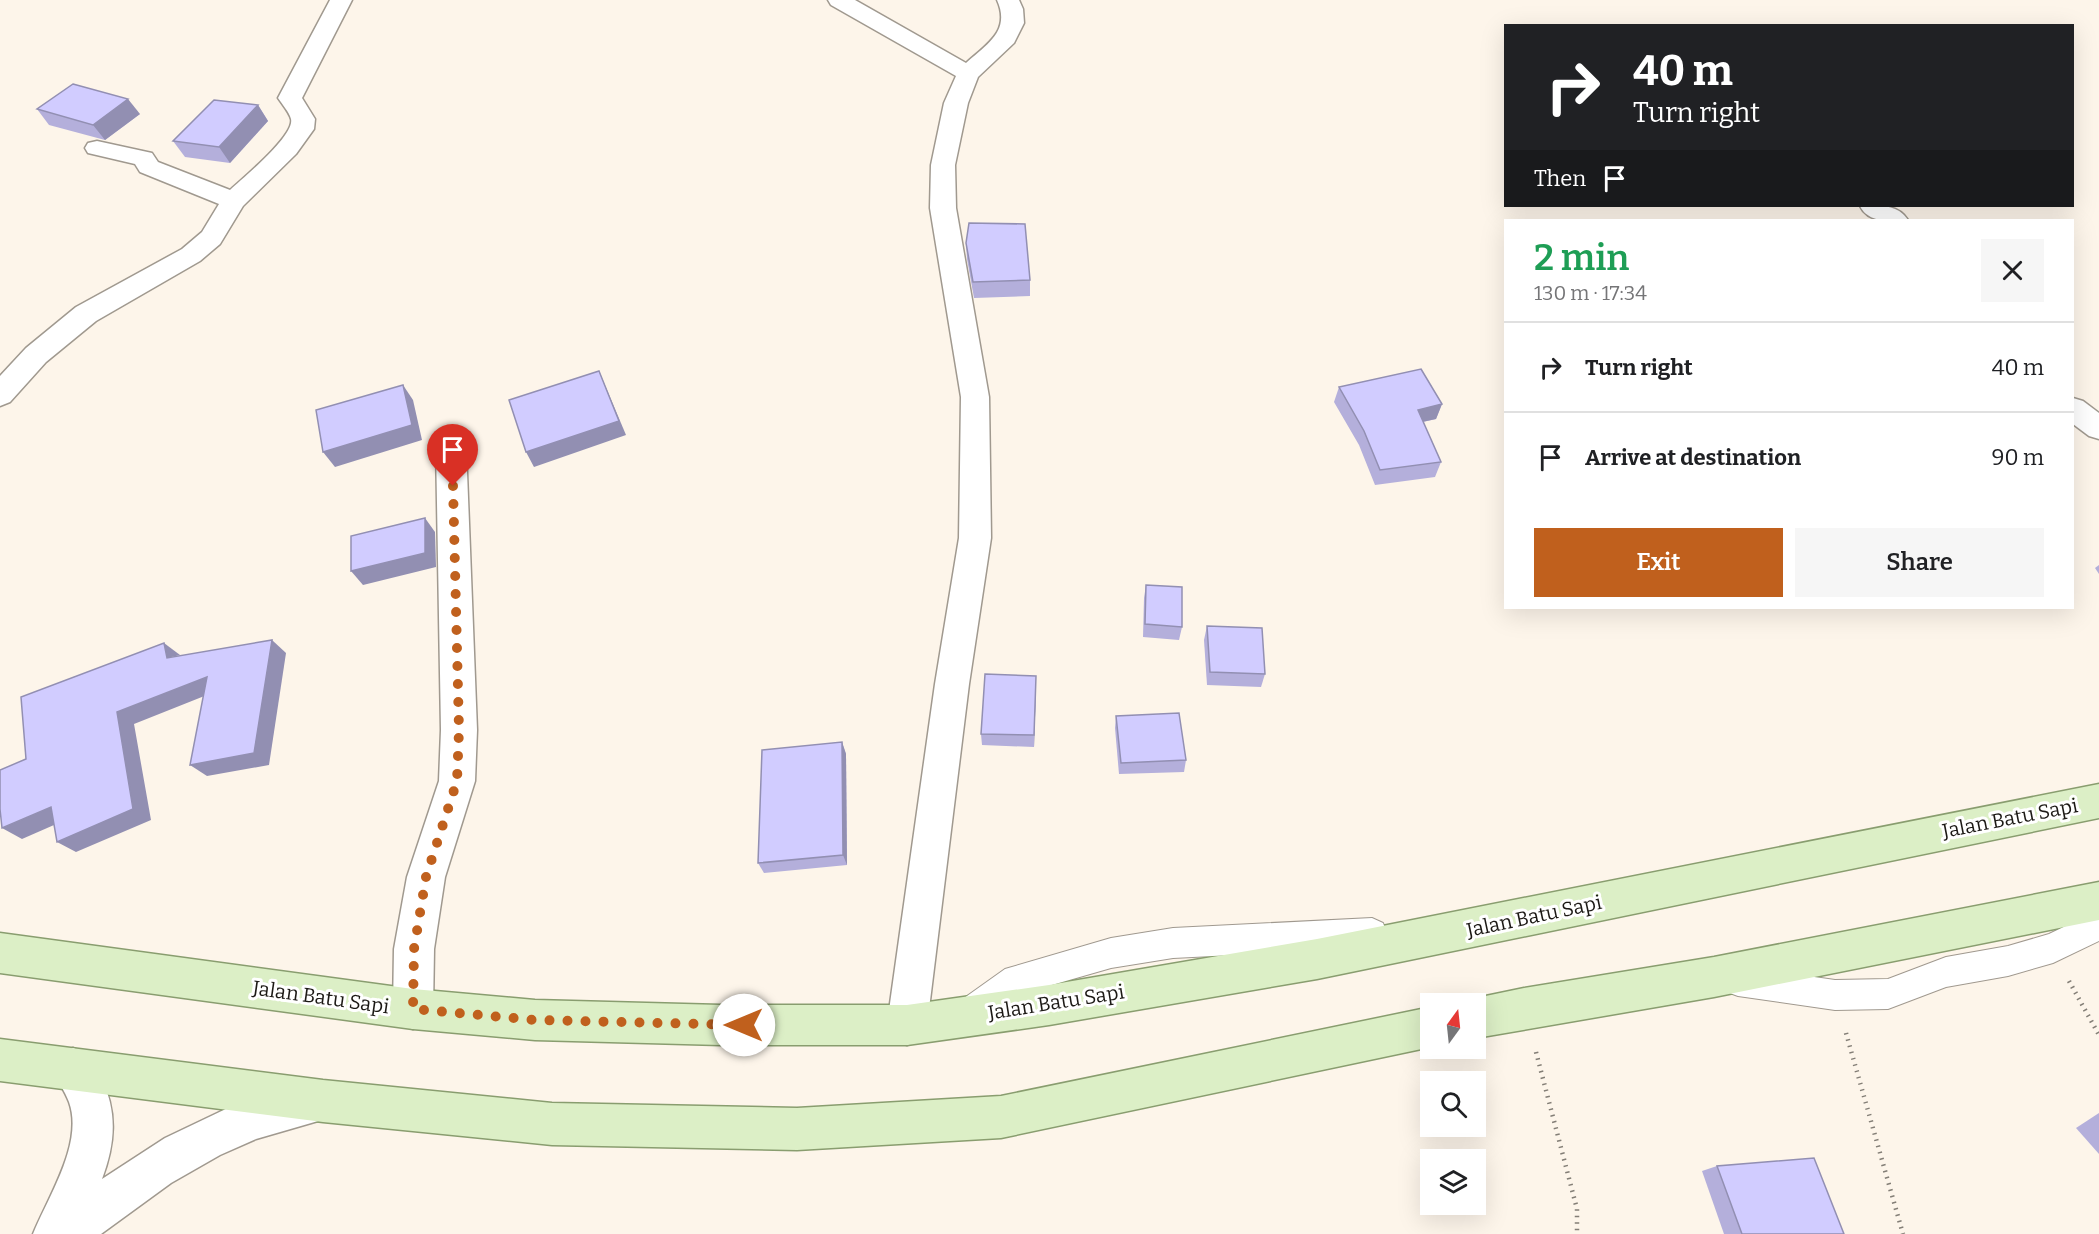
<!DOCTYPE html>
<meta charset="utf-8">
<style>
body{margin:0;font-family:Bitter,serif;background:#f6f6f6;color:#202124;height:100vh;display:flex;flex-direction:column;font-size:22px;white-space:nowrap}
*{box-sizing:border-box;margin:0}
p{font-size:20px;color:#757577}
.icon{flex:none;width:33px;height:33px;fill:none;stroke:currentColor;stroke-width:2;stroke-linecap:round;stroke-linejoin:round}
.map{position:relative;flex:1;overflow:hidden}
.panel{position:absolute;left:1504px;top:219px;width:570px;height:390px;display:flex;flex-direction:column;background:#fff;border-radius:0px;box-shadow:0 6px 24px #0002}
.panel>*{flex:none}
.guide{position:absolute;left:1504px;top:24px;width:570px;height:183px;border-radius:0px;box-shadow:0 6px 24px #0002;background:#202124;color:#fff;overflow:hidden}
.needle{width:39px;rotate:15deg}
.tools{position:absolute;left:1420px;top:993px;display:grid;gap:12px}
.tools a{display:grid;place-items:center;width:66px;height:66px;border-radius:0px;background:#fff;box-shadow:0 6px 24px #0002;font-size:30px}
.pin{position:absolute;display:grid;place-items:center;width:51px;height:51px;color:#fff;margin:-62px -26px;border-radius:50% 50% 50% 0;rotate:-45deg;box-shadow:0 0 6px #0007}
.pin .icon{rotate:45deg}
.me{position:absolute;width:66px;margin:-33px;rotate:270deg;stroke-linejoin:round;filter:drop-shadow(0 0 4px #0008)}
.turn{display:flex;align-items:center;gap:21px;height:126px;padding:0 30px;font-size:27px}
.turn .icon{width:78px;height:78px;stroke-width:2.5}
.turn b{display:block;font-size:42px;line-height:51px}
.then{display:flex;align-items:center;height:57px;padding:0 30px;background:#0003;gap:12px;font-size:22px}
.round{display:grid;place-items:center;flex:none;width:63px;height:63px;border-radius:0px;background:#f6f6f6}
.overview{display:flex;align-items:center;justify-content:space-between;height:102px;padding:0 30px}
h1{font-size:36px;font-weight:600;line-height:45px;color:#1e9e55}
.action{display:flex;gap:12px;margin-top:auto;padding:12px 30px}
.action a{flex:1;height:69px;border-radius:0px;background:#c0601d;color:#fff;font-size:24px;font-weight:600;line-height:69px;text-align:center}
.action a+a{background:#f6f6f6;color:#202124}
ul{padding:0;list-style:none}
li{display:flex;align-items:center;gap:18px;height:90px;padding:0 30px;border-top:2px solid #e0e0e0}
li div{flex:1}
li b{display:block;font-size:22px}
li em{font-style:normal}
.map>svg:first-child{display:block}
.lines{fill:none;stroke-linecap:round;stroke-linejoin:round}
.service-casing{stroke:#a0998f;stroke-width:2}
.minor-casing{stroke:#a0998f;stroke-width:3}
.tertiary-casing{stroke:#a0998f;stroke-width:3}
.primary-casing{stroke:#899d6f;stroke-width:3}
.path{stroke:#837e76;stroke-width:4.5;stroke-dasharray:1.5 5;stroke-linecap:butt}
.service{fill:#fff;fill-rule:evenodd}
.minor{fill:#fff;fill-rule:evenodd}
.tertiary{fill:#fff;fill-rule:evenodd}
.primary{fill:#dcefc6;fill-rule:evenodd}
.wall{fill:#b4afdb}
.shaded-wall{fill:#928fb2}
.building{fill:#d1ccff;stroke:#928fb2;stroke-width:1.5}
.route{stroke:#c0601d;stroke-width:10;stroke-dasharray:0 18}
.labels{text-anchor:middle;stroke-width:6;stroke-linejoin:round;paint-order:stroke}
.street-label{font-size:20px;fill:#1c1915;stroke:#fff}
</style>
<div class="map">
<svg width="2099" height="1234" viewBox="0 0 2099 1234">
<rect width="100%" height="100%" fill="#fdf5ea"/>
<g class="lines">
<defs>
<g id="service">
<polygon points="2099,910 2099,941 2053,963 2008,976 1946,987 1888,1009 1835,1010 1738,996 1727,992 1723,981 1727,970 1738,966 1835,980 1888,979 1946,957 2008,946 2049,934"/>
<polygon points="1372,918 1383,923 1387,933 1383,943 1372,948 1173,958 1111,968 1024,993 982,1023 971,1028 960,1023 955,1012 960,1001 1005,969 1111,938 1173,928"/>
</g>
<g id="minor">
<path d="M330,0H352L302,98L315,119L314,129L296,154L243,206L220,244L200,261L96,321L46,362L10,402L0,406V376L26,348L76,307L182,249L202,232L219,204L140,172L135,164L88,153L85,148L88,143L97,141L152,153L158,162L230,190C243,178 295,135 291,119C289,112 282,104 278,98Z"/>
<path d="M828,0H855L966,63C987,44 1011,31 997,0H1019L1023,9L1024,23L1014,43L978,77L968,103L955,165L956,208L989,397L991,538L969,684L927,1025L921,1039L907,1045L893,1039L887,1025L935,684L959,538L961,397L930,208L931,165L944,103L956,76L831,5Z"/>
<path d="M1860,206C1878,206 1897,203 1908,220C1891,222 1868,223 1860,206Z"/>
<polygon points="2073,398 2083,401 2099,413 2099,439 2089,436 2073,424"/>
<polygon points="451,435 462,438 466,446 477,730 475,781 445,877 434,949 433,1009 427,1023 413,1029 399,1023 393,1009 394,949 407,877 439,781 441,730 436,446 440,438"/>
</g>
<path id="tertiary" d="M73,1048C90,1055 93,1062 101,1078C118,1112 115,1144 102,1179L165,1138L230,1107L263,1095L310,1083L325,1089L331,1104L325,1119L256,1139L220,1155L171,1183L101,1234H33C48,1197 84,1143 69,1102C65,1091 57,1080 52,1069L58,1054Z"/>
<g id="primary">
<polygon points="2099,784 2099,818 1317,979 1049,1025 907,1045 721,1045 535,1040 413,1029 0,973 0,933 413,989 535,1000 721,1005 907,1005 1049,985 1317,939"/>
<polygon points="2099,882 2099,920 1714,997 1476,1038 1476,1004 1462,1004 1476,998 1524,988 1714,957"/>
<polygon points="1431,1007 1431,1047 1001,1138 797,1150 552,1145 323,1122 0,1081 0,1039 323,1080 552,1103 797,1108 1001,1096"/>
</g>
</defs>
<use href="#service" class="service-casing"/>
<use href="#minor" class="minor-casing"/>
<use href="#tertiary" class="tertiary-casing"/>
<use href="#primary" class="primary-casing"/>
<g class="path">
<polyline points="2069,981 2099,1035"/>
<polyline points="1846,1033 1903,1234"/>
<polyline points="1536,1052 1577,1209 1577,1234"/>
</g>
<use href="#service" class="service"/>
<use href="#minor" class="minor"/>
<use href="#tertiary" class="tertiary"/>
<use href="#primary" class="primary"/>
</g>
<g class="wall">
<polygon points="258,105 268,121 230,163 185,157 173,141"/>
<polygon points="37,109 140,114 105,140 49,125"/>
<polygon points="966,243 1030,280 1030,296 974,298 967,259"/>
<polygon points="1339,387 1442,404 1436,419 1423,422 1441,462 1435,477 1375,485 1359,445 1334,402"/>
<polygon points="2099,565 2099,574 2095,568"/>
<polygon points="1146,585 1182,627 1179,640 1143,637 1144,598"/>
<polygon points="1207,626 1265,674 1261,687 1207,685 1204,640"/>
<polygon points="1036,688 1034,747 982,745 981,734"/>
<polygon points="1116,716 1186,760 1184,772 1119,774 1115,728"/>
<polygon points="842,742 846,754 847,865 764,873 758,863"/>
<polygon points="2099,1113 2099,1154 2076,1128"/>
<polygon points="1717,1166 1844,1234 1724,1234 1702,1171"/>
</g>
<g class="shaded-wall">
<polygon points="128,99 140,114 105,140 93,125"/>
<polygon points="258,105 268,121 230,163 219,147"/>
<polygon points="599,371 626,435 534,467 526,452"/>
<polygon points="403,385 413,400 422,440 335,467 323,452"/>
<polygon points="1442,404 1436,419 1412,424 1418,410"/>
<polygon points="425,518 435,532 436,567 363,585 351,571"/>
<polygon points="272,640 286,653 269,765 207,776 190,765"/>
<polygon points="164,643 180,655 167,658"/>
<polygon points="1036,676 1036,688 1034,747 1034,735"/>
<polygon points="207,677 222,689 134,724 151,820 76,852 57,842 117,712"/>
<polygon points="842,742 846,754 847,865 843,855"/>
<polygon points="51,807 70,818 22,839 2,828"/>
</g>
<g class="building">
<polygon points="73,84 128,99 93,125 37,109"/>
<polygon points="214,100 258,105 219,147 173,141"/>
<polygon points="969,223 1025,224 1030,280 973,282 966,243"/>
<polygon points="1421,369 1442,404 1418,410 1441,462 1380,470 1364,431 1339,387"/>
<polygon points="599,371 619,421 526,452 509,400"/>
<polygon points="403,385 412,425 323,452 316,410"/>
<polygon points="425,518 425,553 351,571 351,536"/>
<polygon points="1146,585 1182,587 1182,627 1145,624"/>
<polygon points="1207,626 1262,628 1265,674 1210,672"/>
<polygon points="272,640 254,753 190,765 207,677 117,712 133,809 57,842 51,807 2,828 0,809 0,770 26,759 21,697 164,643 167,658"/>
<polygon points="985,674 1036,676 1034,735 981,734"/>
<polygon points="1179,713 1186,760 1121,763 1116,716"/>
<polygon points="842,742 843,855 758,863 762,750"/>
<polygon points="1814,1158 1844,1234 1742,1234 1717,1166"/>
</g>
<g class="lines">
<polyline class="route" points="453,486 459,730 457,781 426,877 414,949 413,1009 535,1020 744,1025"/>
</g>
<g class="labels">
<g class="street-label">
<text transform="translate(2010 818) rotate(-11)" y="7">Jalan Batu Sapi</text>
<text transform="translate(1534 916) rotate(-12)" y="7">Jalan Batu Sapi</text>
<text transform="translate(321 997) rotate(8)" y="7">Jalan Batu Sapi</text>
<text transform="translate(1056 1002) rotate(-9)" y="7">Jalan Batu Sapi</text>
</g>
</g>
</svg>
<div class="tools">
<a><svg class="needle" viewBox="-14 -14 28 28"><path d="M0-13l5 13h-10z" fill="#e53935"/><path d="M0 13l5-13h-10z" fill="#757577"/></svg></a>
<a><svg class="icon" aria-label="search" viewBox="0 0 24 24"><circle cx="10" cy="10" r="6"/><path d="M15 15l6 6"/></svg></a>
<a><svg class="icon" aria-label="layers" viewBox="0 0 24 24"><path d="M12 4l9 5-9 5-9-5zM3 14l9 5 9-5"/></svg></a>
</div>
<div class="pin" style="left:453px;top:486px;background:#d93025"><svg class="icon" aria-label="arrive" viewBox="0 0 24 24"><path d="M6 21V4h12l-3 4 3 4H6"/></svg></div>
<svg class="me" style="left:744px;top:1025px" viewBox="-20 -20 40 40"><circle r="19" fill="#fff"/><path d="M0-13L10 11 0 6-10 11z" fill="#c0601d"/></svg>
<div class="guide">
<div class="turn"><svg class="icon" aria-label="right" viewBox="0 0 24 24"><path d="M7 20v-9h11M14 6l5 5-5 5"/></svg><div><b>40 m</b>Turn right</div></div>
<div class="then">Then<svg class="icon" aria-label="arrive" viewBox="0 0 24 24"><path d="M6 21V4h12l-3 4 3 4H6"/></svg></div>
</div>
<section class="panel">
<div class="overview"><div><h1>2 min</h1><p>130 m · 17:34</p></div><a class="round"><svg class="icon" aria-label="close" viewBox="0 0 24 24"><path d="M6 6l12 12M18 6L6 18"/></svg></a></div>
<ul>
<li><svg class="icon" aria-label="right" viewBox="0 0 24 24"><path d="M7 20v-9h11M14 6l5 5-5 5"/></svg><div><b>Turn right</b></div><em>40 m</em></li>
<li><svg class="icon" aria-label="arrive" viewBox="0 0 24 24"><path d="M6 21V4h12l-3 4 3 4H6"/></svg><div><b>Arrive at destination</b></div><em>90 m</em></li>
</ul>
<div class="action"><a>Exit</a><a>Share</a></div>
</section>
</div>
